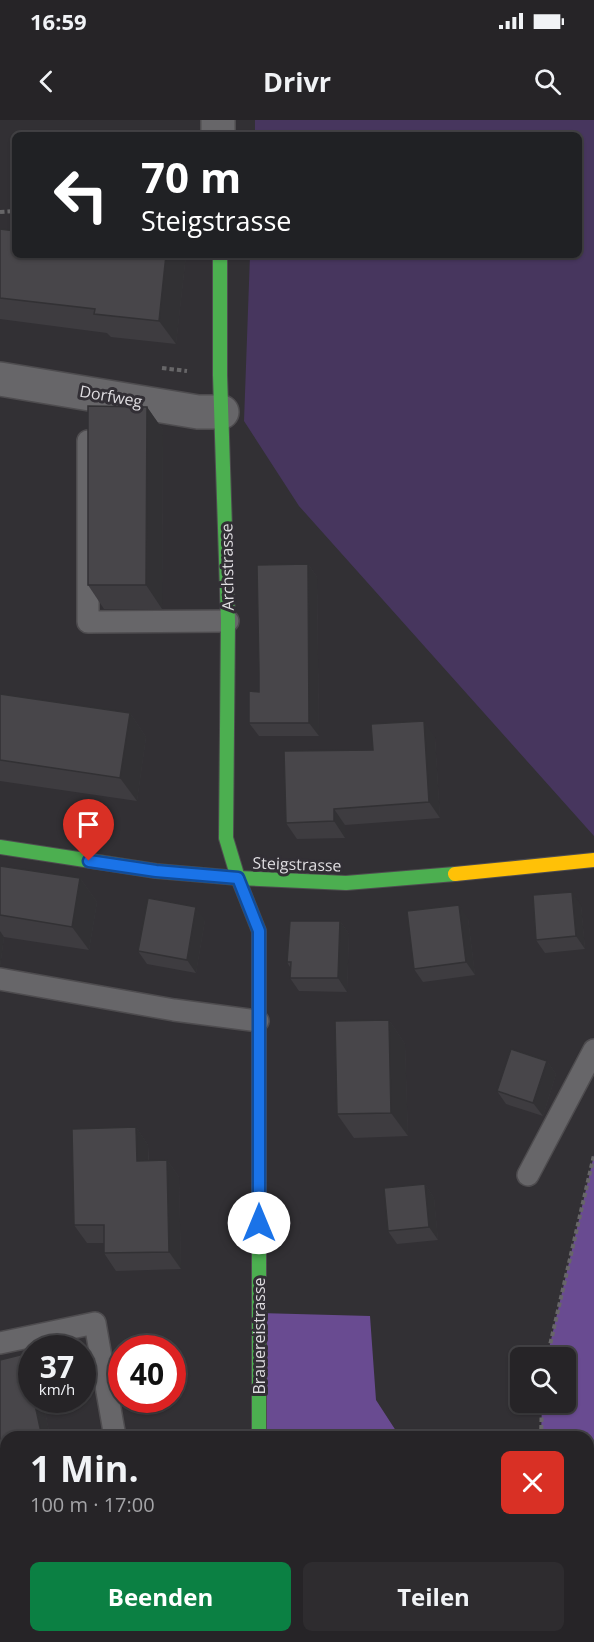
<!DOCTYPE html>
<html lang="de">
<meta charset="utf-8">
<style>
body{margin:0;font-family:"Open Sans",sans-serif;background:#2e2c2f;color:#f1f3f6;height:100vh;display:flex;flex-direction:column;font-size:22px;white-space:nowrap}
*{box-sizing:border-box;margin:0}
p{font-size:20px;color:#a4a4a7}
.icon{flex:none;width:33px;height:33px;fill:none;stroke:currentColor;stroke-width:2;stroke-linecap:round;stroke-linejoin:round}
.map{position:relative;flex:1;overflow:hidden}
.sheet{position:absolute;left:0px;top:1311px;width:594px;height:212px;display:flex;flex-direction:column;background:#262427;border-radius:18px 18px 0 0;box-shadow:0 2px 4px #0004,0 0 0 2px #424144}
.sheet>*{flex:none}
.top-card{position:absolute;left:12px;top:12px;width:570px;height:126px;border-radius:9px;box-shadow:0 2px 4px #0004,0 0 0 2px #424144;background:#202124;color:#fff;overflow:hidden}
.fabs{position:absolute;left:510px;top:1227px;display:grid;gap:12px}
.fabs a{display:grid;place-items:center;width:66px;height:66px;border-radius:9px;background:#262427;box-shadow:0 2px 4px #0004,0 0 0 2px #424144;font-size:30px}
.speed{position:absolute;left:18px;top:1215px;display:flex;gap:12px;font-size:30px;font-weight:700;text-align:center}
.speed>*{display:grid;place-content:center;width:78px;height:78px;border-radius:50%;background:#262427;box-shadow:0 2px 4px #0004,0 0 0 2px #424144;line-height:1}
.speed small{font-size:15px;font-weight:400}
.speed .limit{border:9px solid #d22;background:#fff;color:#111}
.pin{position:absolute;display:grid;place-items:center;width:51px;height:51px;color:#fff;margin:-62px -26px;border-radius:50% 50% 50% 0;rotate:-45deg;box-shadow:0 0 6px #0007}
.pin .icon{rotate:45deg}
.me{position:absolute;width:66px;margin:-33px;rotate:0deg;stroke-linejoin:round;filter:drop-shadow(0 0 4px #0008)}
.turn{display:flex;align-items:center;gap:21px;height:126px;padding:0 30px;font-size:27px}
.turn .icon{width:78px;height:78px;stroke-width:2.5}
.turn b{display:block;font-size:42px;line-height:51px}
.round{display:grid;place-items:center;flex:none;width:63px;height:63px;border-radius:9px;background:#2e2c2f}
.summary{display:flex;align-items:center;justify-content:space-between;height:102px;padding:0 30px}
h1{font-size:36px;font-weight:700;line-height:45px}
.cta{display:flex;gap:12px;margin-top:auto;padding:12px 30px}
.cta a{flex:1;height:69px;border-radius:9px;background:#0b8043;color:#fff;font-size:24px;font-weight:700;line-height:69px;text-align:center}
.cta a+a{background:#2e2c2f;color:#f1f3f6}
.status{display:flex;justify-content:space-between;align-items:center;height:42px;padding:0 30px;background:#262427;direction:ltr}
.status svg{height:16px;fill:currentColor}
header{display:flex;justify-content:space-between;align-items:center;height:78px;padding:0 30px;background:#262427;font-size:27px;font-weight:700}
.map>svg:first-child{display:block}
.green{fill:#47365e}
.forest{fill:#694b91}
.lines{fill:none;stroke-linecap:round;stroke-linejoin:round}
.lane-casing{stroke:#4e4c4f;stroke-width:24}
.street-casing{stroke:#4e4c4f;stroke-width:36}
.fast-casing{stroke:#4e4c4f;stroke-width:16}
.slow-casing{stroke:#4e4c4f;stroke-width:16}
.jam-casing{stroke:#4e4c4f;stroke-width:16}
.path{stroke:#676668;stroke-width:4;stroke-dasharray:4.5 3;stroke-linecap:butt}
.lane{stroke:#676669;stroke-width:21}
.street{stroke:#676669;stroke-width:33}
.fast{stroke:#4caf50;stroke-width:14}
.slow{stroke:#ffc107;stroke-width:14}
.jam{stroke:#c62828;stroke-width:14}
.wall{fill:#3e3c40}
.shaded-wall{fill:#323134}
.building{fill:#48464a;stroke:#323134;stroke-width:1.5}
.route-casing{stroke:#114b97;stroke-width:15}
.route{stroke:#1a73e8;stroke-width:10}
.labels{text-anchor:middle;stroke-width:6;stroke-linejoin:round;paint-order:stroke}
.street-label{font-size:16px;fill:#dfdde1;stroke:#322f35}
</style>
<div class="status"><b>16:59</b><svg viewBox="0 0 49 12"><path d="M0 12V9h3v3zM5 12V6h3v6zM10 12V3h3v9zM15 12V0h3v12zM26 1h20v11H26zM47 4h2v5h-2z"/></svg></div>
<header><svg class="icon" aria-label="back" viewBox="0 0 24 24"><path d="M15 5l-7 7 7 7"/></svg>Drivr<svg class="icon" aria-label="search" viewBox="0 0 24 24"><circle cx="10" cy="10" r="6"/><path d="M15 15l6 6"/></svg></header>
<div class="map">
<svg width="594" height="1522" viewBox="0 0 594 1522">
<rect width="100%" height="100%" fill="#323034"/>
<g class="green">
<polygon points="255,0 594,0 594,716 299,386 244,301 250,135 579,135 579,15 255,15"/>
<polygon points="6,1499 6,1516 229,1516 229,1522 0,1522 0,1501"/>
</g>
<g class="forest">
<polygon points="594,1035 594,1522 259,1522 259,1517 588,1516 588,1317 541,1317 542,1283 566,1282 566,1238 547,1237"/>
<polygon points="259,1193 370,1196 376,1280 400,1317 259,1317"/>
</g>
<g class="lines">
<defs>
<g id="lane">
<polyline points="88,321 88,502 228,501"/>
<polyline points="0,859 174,890 258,901"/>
<polyline points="528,1055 594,930"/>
<polyline points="0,1223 95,1203 115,1317"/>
</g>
<g id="street">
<polyline points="218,0 218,15"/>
<polyline points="0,259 198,292 222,292"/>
<polyline points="259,1516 259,1522"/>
</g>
<g id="fast">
<polyline points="220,135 220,255 228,501 226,718 238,758 259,811 259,897"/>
<polyline points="0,727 156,751 238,758 346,763 455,754"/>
<polyline points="259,1117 259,1317"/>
</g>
<polyline id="slow" points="455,754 594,740"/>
<polyline id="jam" points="259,897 259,1117"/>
</defs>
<use href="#lane" class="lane-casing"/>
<use href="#street" class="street-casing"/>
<use href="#fast" class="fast-casing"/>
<use href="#slow" class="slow-casing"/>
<use href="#jam" class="jam-casing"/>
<g class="path">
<polyline points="0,92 15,91"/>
<polyline points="162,248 187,251"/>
<polyline points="547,1238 594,1035"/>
<polyline points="541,1317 542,1282"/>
<polyline points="538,1522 538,1516"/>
</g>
<use href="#lane" class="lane"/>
<use href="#street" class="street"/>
<use href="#fast" class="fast"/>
<use href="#slow" class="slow"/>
<use href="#jam" class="jam"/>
</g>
<g class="wall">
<polygon points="0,109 186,135 176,224 111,217 107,213 0,199"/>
<polygon points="147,287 163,310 162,489 104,489 88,465"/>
<polygon points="308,444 317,457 319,616 259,616 249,603 259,572"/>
<polygon points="0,574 130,593 146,617 137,681 0,661"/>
<polygon points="435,617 440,698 345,705 345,718 297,719 286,703 373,630"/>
<polygon points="0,746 80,758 97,782 89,830 4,817 0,847"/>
<polygon points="581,785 585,829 545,833 536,820"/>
<polygon points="468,798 475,855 423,862 414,849"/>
<polygon points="205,800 196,853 147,844 138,831"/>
<polygon points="340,801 349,814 347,872 299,871 290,858 290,847 287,842"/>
<polygon points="389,900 405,924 408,1016 354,1018 337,994"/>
<polygon points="547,941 556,954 543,996 506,984 497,971"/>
<polygon points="136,1007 148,1025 149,1040 167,1040 179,1057 181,1149 116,1151 104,1133 104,1123 87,1123 74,1105"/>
<polygon points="425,1064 434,1078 438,1120 397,1124 388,1111"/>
<polygon points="24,1234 32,1245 32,1280 43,1280 50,1317 6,1317 6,1398 2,1399 6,1420 6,1463 0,1464 0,1240"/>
</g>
<g class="shaded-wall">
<polygon points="166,135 186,135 176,224 159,201"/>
<polygon points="147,287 163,310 162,489 146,465"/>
<polygon points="308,444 317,457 319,616 309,603"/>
<polygon points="130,593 146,617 137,681 120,658"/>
<polygon points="424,601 435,617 440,698 429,682"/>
<polygon points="334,689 345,705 345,718 334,701"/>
<polygon points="80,758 97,782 89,830 72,807"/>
<polygon points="572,772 581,785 585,829 576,816"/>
<polygon points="459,785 468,798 475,855 466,842"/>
<polygon points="196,787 205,800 196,853 187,840"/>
<polygon points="340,801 349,814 347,872 338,858"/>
<polygon points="0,811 4,817 0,847"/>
<polygon points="389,900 405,924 408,1016 391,993"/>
<polygon points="547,941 556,954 543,996 533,983"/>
<polygon points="136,1007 148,1025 149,1058 137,1041"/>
<polygon points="167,1040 179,1057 181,1149 169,1132"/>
<polygon points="425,1064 434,1078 438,1120 429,1107"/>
<polygon points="24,1234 32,1245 32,1268"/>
<polygon points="34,1280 43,1280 50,1317 42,1317"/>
<polygon points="0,1397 2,1399 6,1420 6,1449 2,1444 0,1433"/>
</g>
<g class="building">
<polygon points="0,109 15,111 15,135 166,135 159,201 94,194 95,189 0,178"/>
<polygon points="88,286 147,287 146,465 88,465"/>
<polygon points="308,444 309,603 249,603 249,571 259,572 259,553 257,445"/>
<polygon points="0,574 130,593 120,658 0,640"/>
<polygon points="424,601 429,682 334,689 334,701 286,703 284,631 373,630 371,604"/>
<polygon points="0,746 80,758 72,807 0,795"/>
<polygon points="572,772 576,816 536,820 533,775"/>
<polygon points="148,778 196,787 187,840 138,831"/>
<polygon points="459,785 466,842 414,849 407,791"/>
<polygon points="290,801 340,801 338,858 290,858 291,842 287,842"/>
<polygon points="389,900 391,993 337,994 335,901"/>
<polygon points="511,929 547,941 533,983 497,971"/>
<polygon points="136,1007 137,1041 167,1040 169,1132 104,1133 104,1105 74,1105 72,1009"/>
<polygon points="425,1064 429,1107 388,1111 384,1068"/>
<polygon points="24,1234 32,1268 32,1280 34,1280 42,1317 6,1317 6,1378 0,1379 0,1240"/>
<polygon points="0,1433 2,1444 0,1444"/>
<polygon points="594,1507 594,1522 588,1522"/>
</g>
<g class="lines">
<defs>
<polyline id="route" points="89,741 156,751 238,758 259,811 259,1103"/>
</defs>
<use href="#route" class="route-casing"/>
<use href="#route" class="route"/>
</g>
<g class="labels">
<g class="street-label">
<text transform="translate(111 276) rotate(10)" y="6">Dorfweg</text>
<text transform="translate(227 447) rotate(-91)" y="6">Archstrasse</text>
<text transform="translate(297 744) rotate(2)" y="6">Steigstrasse</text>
<text transform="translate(259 1216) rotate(-90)" y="6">Brauereistrasse</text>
</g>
</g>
</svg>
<div class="fabs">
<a><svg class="icon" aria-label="search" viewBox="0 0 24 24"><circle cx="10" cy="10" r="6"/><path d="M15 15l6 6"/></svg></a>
</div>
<div class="speed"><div>37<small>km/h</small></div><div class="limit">40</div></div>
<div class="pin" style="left:89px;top:741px;background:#d93025"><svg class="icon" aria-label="arrive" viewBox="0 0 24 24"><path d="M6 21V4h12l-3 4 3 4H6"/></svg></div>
<svg class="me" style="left:259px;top:1103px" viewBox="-20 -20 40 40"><circle r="19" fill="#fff"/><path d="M0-13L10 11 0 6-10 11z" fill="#1a73e8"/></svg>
<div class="top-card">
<div class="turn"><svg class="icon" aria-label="left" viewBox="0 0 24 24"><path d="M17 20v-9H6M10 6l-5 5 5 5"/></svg><div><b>70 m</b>Steigstrasse</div></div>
</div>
<section class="sheet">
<div class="summary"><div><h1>1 Min.</h1><p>100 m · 17:00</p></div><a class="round" style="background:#d93025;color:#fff"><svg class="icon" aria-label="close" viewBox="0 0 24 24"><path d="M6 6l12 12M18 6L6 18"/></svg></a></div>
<div class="cta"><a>Beenden</a><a>Teilen</a></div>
</section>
</div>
